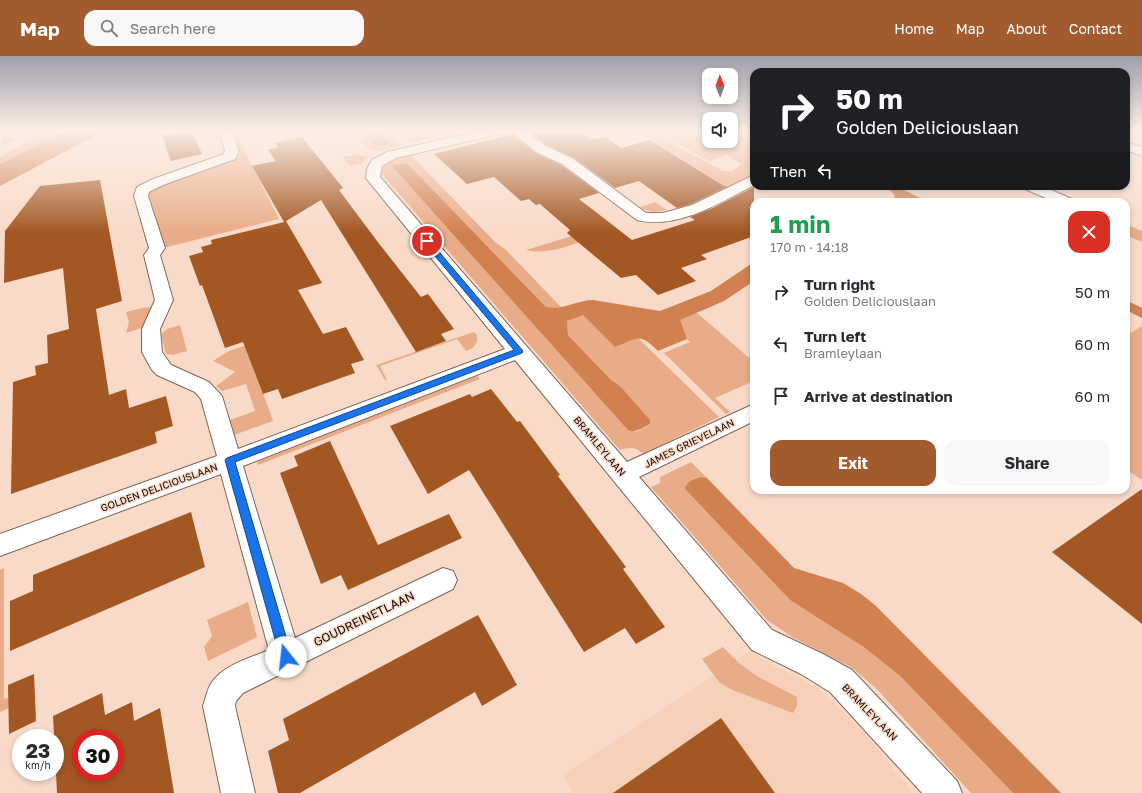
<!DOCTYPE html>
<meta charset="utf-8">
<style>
body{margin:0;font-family:"Golos Text",sans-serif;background:#f7f7f7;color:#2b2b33;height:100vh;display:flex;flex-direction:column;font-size:15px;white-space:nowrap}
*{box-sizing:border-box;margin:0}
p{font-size:13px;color:#7c7c81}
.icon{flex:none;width:22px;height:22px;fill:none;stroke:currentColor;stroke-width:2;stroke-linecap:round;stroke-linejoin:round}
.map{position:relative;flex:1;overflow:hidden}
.details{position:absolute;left:750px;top:142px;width:380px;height:296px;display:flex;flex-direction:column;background:#fff;border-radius:12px;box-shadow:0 2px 6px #0003}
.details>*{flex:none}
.guide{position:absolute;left:750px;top:12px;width:380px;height:122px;border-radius:12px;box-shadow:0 2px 6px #0003;background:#202124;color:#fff;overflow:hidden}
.needle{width:26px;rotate:359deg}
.buttons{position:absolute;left:702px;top:12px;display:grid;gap:8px}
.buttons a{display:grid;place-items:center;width:36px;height:36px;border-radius:8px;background:#fff;box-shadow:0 2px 6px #0003;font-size:20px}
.speed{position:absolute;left:12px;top:673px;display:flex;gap:8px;font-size:20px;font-weight:700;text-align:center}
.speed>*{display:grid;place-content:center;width:52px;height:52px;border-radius:50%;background:#fff;box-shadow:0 2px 6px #0003;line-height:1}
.speed small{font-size:10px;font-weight:400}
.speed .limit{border:6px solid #d22;background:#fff;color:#111}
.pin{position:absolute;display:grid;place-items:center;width:34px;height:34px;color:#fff;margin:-17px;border:2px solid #fff;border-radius:50%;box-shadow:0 1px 4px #0007}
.me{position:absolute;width:44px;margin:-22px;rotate:344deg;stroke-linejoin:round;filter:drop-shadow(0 0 3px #0008)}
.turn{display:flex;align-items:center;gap:14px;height:84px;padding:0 20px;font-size:18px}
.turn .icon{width:52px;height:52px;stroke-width:2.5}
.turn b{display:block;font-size:28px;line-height:34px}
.then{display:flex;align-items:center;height:38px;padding:0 20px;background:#0003;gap:8px;font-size:15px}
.round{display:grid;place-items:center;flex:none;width:42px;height:42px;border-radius:12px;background:#f7f7f7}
.summary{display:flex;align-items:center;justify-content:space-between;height:68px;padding:0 20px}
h1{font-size:24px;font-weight:700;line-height:30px;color:#1e9e55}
.button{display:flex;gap:8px;margin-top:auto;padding:8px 20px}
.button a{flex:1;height:46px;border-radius:12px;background:#a15b2f;color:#fff;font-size:16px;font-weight:700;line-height:46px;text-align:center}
.button a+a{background:#f7f7f7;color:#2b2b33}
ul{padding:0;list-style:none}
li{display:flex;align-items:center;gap:12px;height:52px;padding:0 20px}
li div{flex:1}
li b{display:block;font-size:15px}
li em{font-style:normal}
header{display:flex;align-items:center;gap:24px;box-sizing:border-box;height:56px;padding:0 20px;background:#a15b2f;color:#fff}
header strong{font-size:19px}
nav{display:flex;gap:22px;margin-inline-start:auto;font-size:14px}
.search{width:280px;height:36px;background:#f7f7f7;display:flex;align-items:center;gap:10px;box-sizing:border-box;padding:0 14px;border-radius:12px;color:#7c7c81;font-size:15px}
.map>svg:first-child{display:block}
.built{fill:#f7d0ba}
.green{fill:#e9ac89}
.water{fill:#d1804f}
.building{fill:#a35723;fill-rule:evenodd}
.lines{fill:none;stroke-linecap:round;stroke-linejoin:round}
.street-casing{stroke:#7f6454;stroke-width:2}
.street{fill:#fff;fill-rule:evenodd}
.route{fill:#1a73e8;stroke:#114b97}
.labels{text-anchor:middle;stroke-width:3;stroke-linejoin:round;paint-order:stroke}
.street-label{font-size:10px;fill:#130904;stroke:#f9dac8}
.near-street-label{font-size:12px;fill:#130904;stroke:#f9dac8}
</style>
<header>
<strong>Map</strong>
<div class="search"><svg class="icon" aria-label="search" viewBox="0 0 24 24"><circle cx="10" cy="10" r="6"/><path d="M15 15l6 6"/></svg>Search here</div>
<nav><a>Home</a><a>Map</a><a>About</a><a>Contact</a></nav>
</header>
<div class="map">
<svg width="1142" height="737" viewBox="0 0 1142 737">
<rect width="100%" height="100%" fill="#f9dac8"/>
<polygon class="built" points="751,595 767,606 815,630 862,674 913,737 573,737 563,719"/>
<g class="green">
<polygon points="2,74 27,74 16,84 1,91"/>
<polygon points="48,74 68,74 0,108 0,101"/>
<path d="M232,74H237L245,96L279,163L163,192L147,137L148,134L234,102C242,93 236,84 232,74Z"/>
<path d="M377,74H387L402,89C378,95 376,103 359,83L367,81L376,91L389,88Z"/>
<polygon points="397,74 402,74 410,81 428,77 433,82 411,87 406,83 409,81 404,81"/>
<polygon points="652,74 709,74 709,85 731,85 731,74 753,75 751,74 754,74 754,118 734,129 704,142 694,136 720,127 643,79 664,83 723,115 732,115 742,108 726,99 709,105"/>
<polygon points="358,98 369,101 360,108 350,110 342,101"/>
<path d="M411,99L495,186L506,194L561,251L553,252L545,250L407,107L393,111L486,214L636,376L650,369L619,329L611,324L568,279L567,266L569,263L583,258L595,271L635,283L638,282L719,361L643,398C636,391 629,391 620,394L382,118C382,104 400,102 411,99Z"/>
<polygon points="655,146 667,154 653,156 638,152"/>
<polygon points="1126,168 1142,175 1142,186 1126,179"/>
<path d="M592,174L599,179C576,187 550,200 526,194Z"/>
<polygon points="152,251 142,272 126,277 129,266 126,256 142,252"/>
<polygon points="696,256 754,306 754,325 715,342 730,356 726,358 664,297 690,286 687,283 679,264"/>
<polygon points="180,269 187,295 173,299 166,298 161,278 167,273"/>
<polygon points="1142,270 1142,424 1126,413 1126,280"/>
<polygon points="474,276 477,279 477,286 473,292 466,295 457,283 380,310 387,324 385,324 376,309"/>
<polygon points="246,289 273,365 234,379 230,364 255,355 246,328 222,335 216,330 235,316 213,305 229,295"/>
<polygon points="476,318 480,323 258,409 256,402"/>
<polygon points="691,406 707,422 701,421 685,433 790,544 865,592 900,620 1013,737 971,737 876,632 851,611 792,581 767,564 651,431 660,427 660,421"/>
<polygon points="4,512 4,643 10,641 11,651 0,656 0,514"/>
<polygon points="248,546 257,581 208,605 204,591 212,580 207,564"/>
<polygon points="723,591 740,608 757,620 797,641 797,650 793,657 730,633 719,626 702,603"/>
</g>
<g class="water">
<polygon points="68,74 106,74 0,130 0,108"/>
<polygon points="360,74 377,74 390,88 376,91"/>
<path d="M407,107L545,250C561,256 576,244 593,244L660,255L711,235L754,206V225L724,245L680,264L687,283L658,295C639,276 638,282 615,291L583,259L567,265L568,279L611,324L619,329L650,364V368C642,372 636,377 628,374L392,110Z"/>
<polygon points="880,130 896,130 928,146 888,146 894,144 895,140 891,135"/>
<polygon points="1126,244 1142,252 1142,262 1126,254"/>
<polygon points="701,421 707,422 794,512 843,527 861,538 875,549 1061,737 1013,737 900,620 865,592 790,544 685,433 685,431 690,425"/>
</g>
<g class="building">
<polygon points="191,74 202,98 171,105 162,80"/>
<polygon points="527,74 571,74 576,77 580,77 591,84 606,81 621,92 650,84 724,130 728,130 691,148 677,152 639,125 615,132 573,101 547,89"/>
<polygon points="513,78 535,97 561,109 599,137 579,143 632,184 695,164 690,161 713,152 754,131 754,180 701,199 707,203 681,212 696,225 658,239 636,219 621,222 567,177 570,174 540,148 536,149 529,143 521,145 494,121 467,128 434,98"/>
<polygon points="302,81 343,132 339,134 377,185 421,241 428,238 454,273 441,278 446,285 416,296 321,144 286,165 322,227 298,234 323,278 346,271 364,304 351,308 355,317 282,343 278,333 263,338 243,286 225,292 202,229 200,230 189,200 203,196 201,191 212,188 211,184 284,166 252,110 276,105 268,94 278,91 275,87"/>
<polygon points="100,124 122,245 96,253 109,339 126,333 129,352 166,340 173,370 155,376 157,387 11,438 13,326 36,319 35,310 48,307 47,279 69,273 63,212 4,227 5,175 40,130"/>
<polygon points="491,333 517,366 520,365 560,419 558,420 626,511 623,513 665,571 636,588 625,572 584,596 469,414 428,438 390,370 470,338 472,341"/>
<polygon points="330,385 378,489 449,458 462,482 348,534 341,519 321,528 280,417 298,410 294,400"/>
<polygon points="1142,433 1142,568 1052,496"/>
<polygon points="191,456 205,511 10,595 10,545 33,535 33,519"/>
<polygon points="478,559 517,629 482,650 475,636 300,737 278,737 268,695 289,684 283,663"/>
<polygon points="34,618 36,665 9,678 8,629"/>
<path d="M102,637L105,659L132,646L134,665L160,652L174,737H57L53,660ZM81,682H115V716H81Z"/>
<polygon points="721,662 775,737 613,737"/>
</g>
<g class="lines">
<defs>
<g id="street">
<path d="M219,74H231L239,95L235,103L163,129L149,136L148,140L165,192L160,199L173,244L160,273L162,296L171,309L209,326L222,340L238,393L505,293L366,122L367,113L372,104L387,96L485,74H506L504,77L396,102L382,110L380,121L627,406L754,348V365L639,421L772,574L823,598L852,614L957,725L962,737H922L830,636L801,618L752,594L515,304L243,410L295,582L443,512L453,515L457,524L453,533L243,637L236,645L235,650L255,737H221L203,650C206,642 207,633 212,626C224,609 250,602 269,594L221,418L0,500V478L217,400L201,343L195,336L157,319L152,314L142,296V273L155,244L144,199L149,192L134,140L137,131L153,123L224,98L225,95Z"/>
<path d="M510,74H524L546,90L572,102L646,157H663L692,149L754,119V129C720,147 677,174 637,164L562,108L536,96Z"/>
<polygon points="1126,86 1142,91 1142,100 1126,94"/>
<polygon points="1023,130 1042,130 1072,143 1074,146 1055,146 1025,133"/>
</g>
</defs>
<use href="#street" class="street-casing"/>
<use href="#street" class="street"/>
</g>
<linearGradient id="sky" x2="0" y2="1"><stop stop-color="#9f9fab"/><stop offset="0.42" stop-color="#fceee6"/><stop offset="1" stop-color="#fceee6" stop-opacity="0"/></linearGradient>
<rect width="1142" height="177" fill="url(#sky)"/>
<polygon class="route" points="424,184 429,184 523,295 522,297 235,406 292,601 291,605 286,607 282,605 280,601 225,404 227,402 514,294 424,187"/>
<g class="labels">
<g class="street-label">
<text transform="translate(689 387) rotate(-26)" y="4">JAMES GRIEVELAAN</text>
<text transform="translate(600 390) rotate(50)" y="4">BRAMLEYLAAN</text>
<text transform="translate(159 431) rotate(-20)" y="4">GOLDEN DELICIOUSLAAN</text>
<text transform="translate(870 656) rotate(46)" y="4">BRAMLEYLAAN</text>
</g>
<g class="near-street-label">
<text transform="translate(364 563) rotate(-26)" y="4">GOUDREINETLAAN</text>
</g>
</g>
</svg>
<div class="buttons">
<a><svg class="needle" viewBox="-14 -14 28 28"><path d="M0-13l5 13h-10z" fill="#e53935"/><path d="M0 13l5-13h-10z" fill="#7c7c81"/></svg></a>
<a><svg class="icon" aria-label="sound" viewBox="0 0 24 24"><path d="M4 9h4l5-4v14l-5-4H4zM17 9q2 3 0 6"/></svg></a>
</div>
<div class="speed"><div>23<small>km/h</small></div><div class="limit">30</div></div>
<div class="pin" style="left:427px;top:185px;background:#d93025"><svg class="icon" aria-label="arrive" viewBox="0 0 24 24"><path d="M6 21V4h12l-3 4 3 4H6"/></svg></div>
<svg class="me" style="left:286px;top:601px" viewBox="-20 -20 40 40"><circle r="19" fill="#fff"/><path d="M0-13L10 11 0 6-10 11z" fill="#1a73e8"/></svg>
<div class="guide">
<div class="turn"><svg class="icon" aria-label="right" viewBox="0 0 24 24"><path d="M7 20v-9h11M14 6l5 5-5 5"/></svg><div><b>50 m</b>Golden Deliciouslaan</div></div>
<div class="then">Then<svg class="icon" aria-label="left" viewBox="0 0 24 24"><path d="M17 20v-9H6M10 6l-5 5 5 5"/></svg></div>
</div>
<section class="details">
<div class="summary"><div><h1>1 min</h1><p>170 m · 14:18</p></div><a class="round" style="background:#d93025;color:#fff"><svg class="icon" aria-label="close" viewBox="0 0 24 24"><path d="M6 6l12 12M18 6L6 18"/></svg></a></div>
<ul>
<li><svg class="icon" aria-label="right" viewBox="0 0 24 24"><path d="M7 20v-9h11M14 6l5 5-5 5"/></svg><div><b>Turn right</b><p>Golden Deliciouslaan</p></div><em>50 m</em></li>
<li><svg class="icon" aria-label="left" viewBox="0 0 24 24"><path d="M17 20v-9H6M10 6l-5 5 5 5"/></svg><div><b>Turn left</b><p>Bramleylaan</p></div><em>60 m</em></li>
<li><svg class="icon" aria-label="arrive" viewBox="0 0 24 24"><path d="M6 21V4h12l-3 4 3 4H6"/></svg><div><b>Arrive at destination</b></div><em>60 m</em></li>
</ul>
<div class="button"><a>Exit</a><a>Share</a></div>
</section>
</div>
